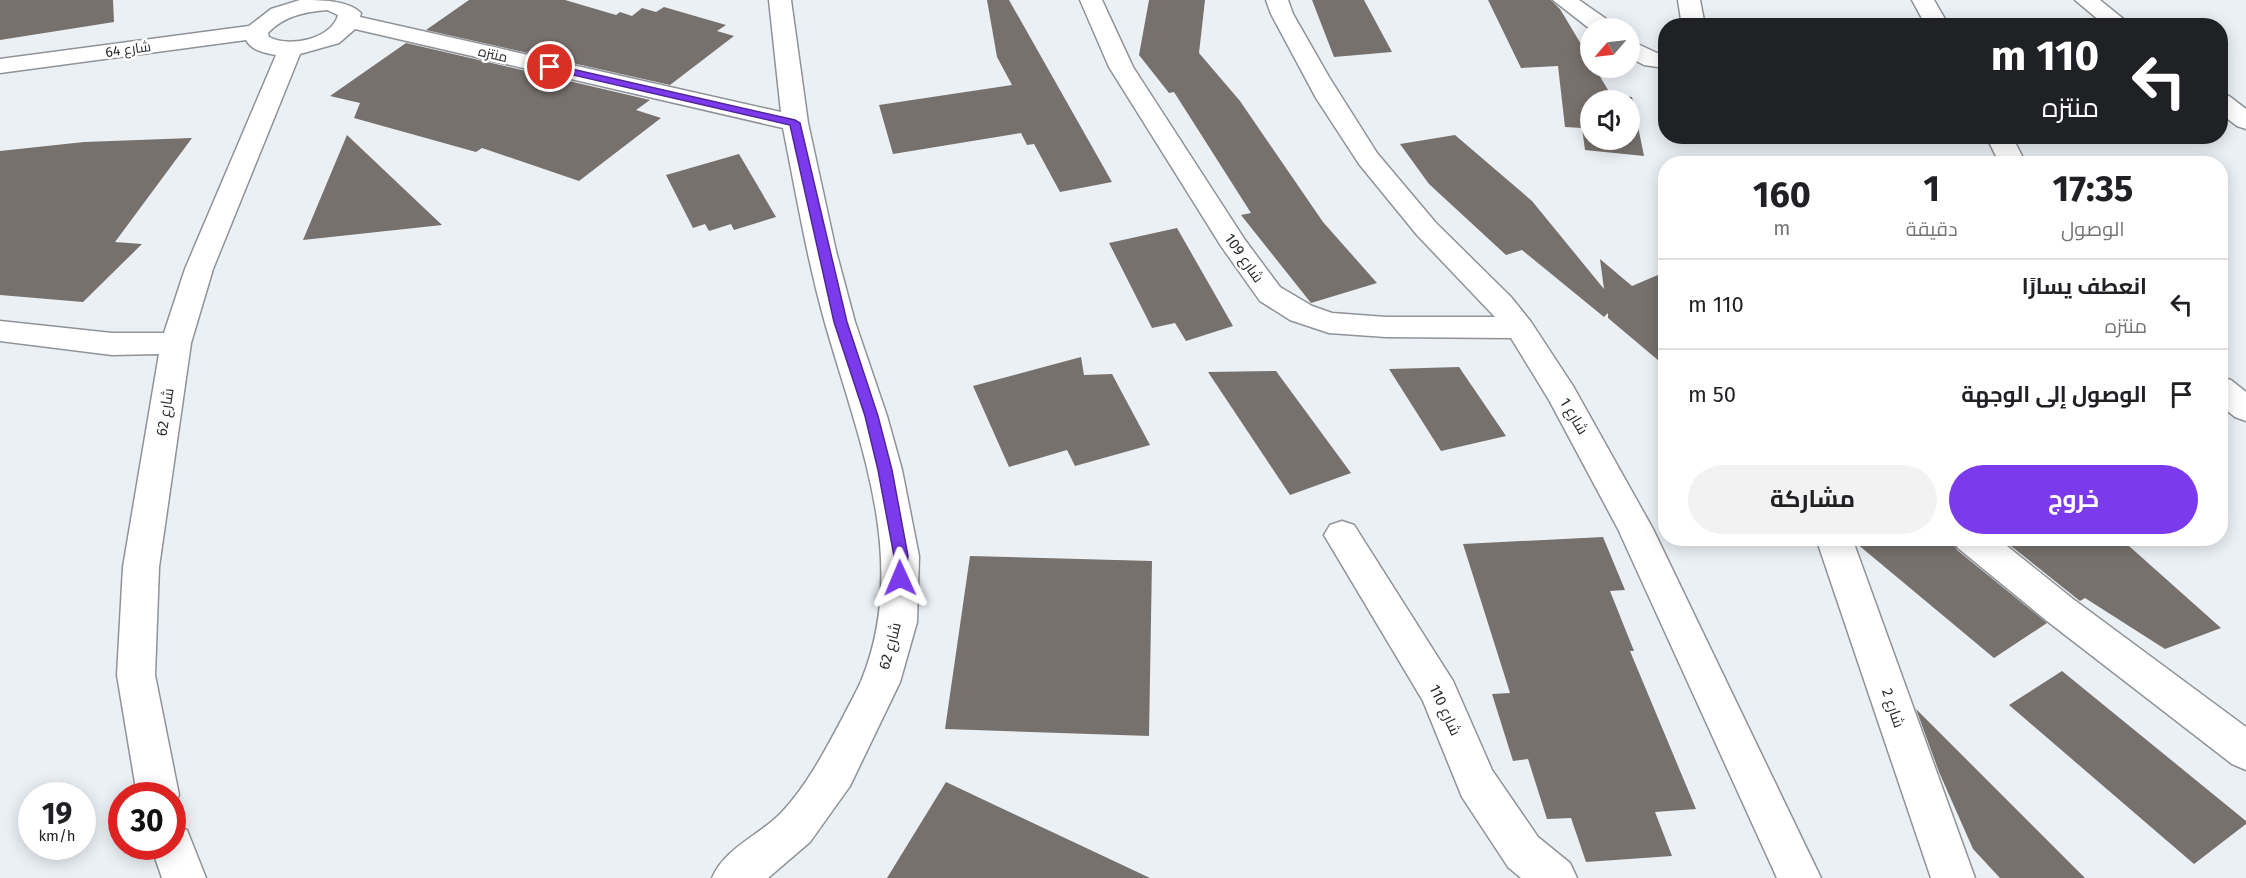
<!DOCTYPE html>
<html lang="ar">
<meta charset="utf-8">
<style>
body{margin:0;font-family:"Fira Sans",Cairo,sans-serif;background:#f2f2f2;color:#202124;direction:rtl;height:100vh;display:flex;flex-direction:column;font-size:22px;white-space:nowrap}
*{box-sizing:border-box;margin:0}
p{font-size:20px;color:#757577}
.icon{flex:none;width:33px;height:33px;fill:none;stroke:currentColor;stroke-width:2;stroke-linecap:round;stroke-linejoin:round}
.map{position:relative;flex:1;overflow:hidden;direction:ltr}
.panel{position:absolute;left:1658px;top:156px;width:570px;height:390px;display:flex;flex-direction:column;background:#fff;border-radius:24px;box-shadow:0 3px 15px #0003;direction:rtl}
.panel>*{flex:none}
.banner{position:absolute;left:1658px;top:18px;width:570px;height:126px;border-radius:24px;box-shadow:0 3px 15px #0003;direction:rtl;background:#202124;color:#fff;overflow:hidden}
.needle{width:39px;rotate:242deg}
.controls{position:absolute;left:1580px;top:18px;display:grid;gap:12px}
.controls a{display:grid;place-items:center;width:60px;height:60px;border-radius:50%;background:#fff;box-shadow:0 3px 15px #0003;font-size:30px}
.speed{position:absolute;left:18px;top:782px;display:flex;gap:12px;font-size:30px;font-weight:700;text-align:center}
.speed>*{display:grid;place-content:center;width:78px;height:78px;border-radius:50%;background:#fff;box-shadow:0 3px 15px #0003;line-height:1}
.speed small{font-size:15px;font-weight:400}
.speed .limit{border:9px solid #d22;background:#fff;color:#111}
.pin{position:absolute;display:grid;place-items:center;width:51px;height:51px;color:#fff;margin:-26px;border:3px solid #fff;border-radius:50%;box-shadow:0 2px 6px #0007}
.me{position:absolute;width:66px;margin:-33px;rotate:359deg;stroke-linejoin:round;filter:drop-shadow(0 0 4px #0008)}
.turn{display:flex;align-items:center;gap:21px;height:126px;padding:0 30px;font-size:27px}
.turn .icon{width:78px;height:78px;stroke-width:2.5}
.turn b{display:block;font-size:42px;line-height:51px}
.eta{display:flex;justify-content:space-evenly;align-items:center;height:102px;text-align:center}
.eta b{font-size:36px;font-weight:700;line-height:42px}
.primary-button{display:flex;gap:12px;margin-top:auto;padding:12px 30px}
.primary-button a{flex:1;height:69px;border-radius:36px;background:#7c3aed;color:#fff;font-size:24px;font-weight:700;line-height:69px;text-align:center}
.primary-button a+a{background:#f2f2f2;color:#202124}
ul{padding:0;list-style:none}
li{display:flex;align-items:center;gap:18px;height:90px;padding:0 30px;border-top:2px solid #e0e0e0}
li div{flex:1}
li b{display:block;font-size:22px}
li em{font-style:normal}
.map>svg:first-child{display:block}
.building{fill:#77716d;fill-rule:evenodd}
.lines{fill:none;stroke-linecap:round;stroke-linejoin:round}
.minor-casing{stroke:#8f9398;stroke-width:3}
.minor{fill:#fff;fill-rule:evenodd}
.route{fill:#7c3aed;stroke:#51269a;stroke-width:1.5}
.labels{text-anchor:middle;stroke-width:5;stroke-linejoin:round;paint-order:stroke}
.far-street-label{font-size:14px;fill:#27292b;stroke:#fff}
.street-label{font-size:15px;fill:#27292b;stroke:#fff}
</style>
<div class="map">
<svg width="2246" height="878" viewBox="0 0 2246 878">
<rect width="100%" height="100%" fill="#ebf0f5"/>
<g class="building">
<polygon points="0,0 113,0 114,22 0,40"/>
<polygon points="469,0 565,0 616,15 620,12 632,16 642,8 656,12 664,7 726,25 717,31 734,36 670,85 426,30"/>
<polygon points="987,0 1009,0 1112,182 1060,192 1034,144 1027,145 1021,133 893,154 879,105 1012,85 997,57"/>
<polygon points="1149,0 1205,0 1199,53 1240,101 1323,222 1377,283 1311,303 1241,215 1251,213 1174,92 1169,93 1139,55"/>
<polygon points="1312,0 1364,0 1392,52 1334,57"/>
<path d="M1488,0H1551L1560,9L1590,59V68H1595L1611,95L1632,97L1644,156L1585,150L1582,128L1565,127L1558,66L1521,68ZM1590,100H1629V140H1590Z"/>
<polygon points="406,43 650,100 636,110 661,118 579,181 482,148 476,152 354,118 360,103 330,96"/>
<polygon points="347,135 442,225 303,240"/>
<polygon points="1455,135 1532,201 1604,289 1600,259 1632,286 1665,272 1665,366 1608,318 1608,313 1604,317 1522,250 1506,255 1429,184 1400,144"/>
<polygon points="192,138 115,242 142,244 83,302 0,295 0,151 84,142"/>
<polygon points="739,154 776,217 734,230 731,224 709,231 705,224 693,228 666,175"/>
<polygon points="1177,228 1233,326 1186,341 1175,323 1152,328 1109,243"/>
<polygon points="1081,357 1084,375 1112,374 1150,445 1075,466 1067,450 1009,467 973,386"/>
<polygon points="1459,367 1506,436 1441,451 1389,369"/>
<polygon points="1276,371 1351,473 1290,495 1208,372"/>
<polygon points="1603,537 1625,590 1610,591 1634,651 1630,651 1696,809 1655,812 1672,856 1586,862 1571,818 1547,819 1528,759 1513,761 1492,694 1510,693 1463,544"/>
<polygon points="1855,538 1952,538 1957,550 2047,623 1994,658 1856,543"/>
<polygon points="2001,538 2120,538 2221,628 2165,649 2085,598 2080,601"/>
<polygon points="970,556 1152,561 1149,736 945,729"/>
<polygon points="2062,671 2246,821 2246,824 2194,864 2009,705"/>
<polygon points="1916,709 2085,878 2000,878 1973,849 1939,772"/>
<polygon points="946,782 1150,878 887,878"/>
</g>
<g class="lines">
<defs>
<g id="minor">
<path d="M300,0C321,0 348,0 361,13L360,17L781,112L769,0H791L808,123L836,251L855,322L887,416L902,470L919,556L917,622L900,682L850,786L810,842L768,878H712C725,848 758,836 780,814C807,786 826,749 844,715C850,703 857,691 862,679C910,559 858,439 825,323C807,259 796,193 783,128L355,29L339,43L300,54L213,269L191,343L159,567L155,675L179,795L172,809V795H137L117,675L123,567L159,354L112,355L0,341V321L112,333H164L185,269L276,55C265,53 252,51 246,40L0,73V59L249,26L271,9ZM327,10L338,15C332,39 289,48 269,37L268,33C284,16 304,12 327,10Z"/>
<polygon points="1080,0 1102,0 1133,67 1245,240 1280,287 1312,306 1332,313 1386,317 1495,317 1417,235 1359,164 1316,98 1271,14 1266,0 1288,0 1293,14 1329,77 1377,153 1436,223 1511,297 1531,322 1573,386 1653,529 1821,878 1777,878 1618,529 1549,400 1511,338 1386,337 1329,333 1290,320 1260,301 1221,246 1109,67"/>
<polygon points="1553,0 1579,0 1612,23 1616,28 1590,29"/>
<polygon points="1678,0 1700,0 1705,26 1682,26"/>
<polygon points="1912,0 1934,0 1949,26 1926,26"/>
<polygon points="2075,0 2100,0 2132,26 2106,26"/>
<polygon points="1629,40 1657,53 1665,54 1665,68 1644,65 1629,57"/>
<polygon points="2220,94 2229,96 2246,109 2246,129 2237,126 2220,113"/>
<polygon points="1986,136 2012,136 2026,164 2000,164"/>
<polygon points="2220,377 2231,380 2246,392 2246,421 2235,417 2220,405"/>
<polygon points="1342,521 1354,525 1453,681 1492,770 1538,837 1570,863 1577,878 1521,878 1508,867 1462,797 1423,701 1324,535 1330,525"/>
<polygon points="1816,538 1852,538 1975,878 1931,878"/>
<polygon points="1954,538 1997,538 2073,599 2246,727 2246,770 2232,764 2047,621 1958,548"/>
<polygon points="172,825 187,830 206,878 162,878 151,846 172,846"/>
</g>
</defs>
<use href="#minor" class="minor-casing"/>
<use href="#minor" class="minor"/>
</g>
<polygon class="route" points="550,64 795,120 800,123 847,322 878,416 892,470 908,556 905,582 900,584 895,582 893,578 894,556 878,470 865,416 834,322 790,125 547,69 547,65"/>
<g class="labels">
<g class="far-street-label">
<text transform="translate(128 49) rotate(-8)" y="5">شارع 64</text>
<text transform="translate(493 54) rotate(13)" y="5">منتزه</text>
</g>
<g class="street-label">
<text transform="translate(1244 258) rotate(55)" y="5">شارع 109</text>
<text transform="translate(165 412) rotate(-81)" y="5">شارع 62</text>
<text transform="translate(1574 416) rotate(59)" y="5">شارع 1</text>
<text transform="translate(890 646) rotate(-75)" y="5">شارع 62</text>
<text transform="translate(1893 708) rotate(71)" y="5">شارع 2</text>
<text transform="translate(1445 710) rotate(65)" y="5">شارع 110</text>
</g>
</g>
</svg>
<div class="controls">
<a><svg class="needle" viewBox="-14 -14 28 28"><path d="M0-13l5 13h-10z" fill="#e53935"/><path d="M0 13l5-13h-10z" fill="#757577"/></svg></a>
<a><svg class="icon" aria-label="sound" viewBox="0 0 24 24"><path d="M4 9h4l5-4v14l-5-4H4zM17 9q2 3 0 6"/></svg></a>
</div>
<div class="speed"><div>19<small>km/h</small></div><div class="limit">30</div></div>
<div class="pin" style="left:550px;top:67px;background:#d93025"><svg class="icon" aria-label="arrive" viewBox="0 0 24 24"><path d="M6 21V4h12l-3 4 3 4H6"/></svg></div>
<svg class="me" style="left:900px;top:578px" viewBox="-20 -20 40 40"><path d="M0-17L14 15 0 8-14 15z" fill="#7c3aed" stroke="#fff" stroke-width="4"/></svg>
<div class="banner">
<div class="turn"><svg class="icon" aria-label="left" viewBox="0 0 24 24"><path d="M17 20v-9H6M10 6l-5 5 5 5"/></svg><div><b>110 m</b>منتزه</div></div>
</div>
<section class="panel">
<div class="eta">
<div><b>17:35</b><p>الوصول</p></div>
<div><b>1</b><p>دقيقة</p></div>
<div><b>160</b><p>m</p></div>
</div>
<ul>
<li><svg class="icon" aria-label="left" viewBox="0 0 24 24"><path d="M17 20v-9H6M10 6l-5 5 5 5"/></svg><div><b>انعطف يسارًا</b><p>منتزه</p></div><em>110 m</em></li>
<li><svg class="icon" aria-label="arrive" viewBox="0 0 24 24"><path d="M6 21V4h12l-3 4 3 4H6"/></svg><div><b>الوصول إلى الوجهة</b></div><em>50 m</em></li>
</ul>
<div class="primary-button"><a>خروج</a><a>مشاركة</a></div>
</section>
</div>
